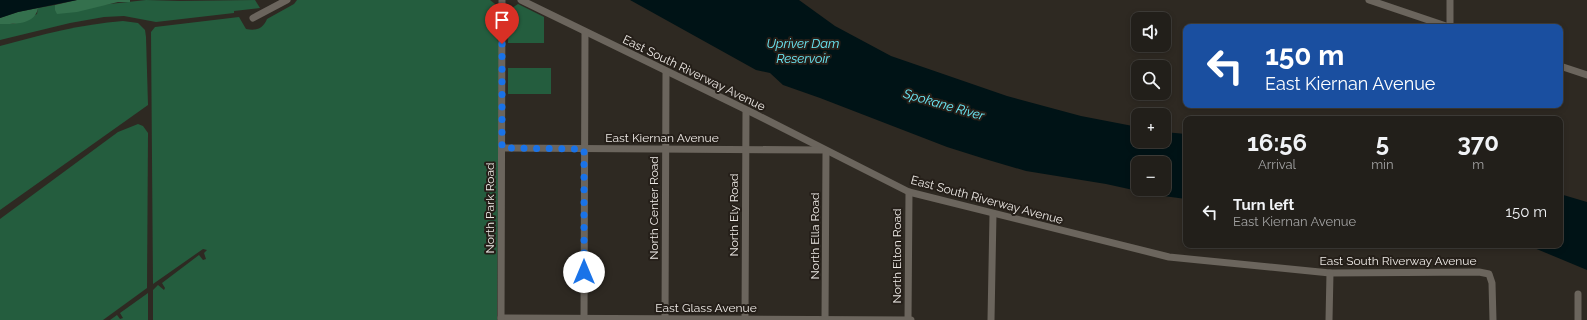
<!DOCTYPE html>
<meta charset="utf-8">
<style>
body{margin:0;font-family:Raleway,sans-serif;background:#2a2723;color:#f1f3f6;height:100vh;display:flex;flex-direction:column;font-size:15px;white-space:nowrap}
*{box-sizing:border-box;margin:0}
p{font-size:13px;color:#a2a2a2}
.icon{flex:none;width:22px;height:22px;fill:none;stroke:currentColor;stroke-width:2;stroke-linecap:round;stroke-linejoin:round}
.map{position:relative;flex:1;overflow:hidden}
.drawer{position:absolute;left:1183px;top:116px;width:380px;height:132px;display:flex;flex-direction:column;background:#221f1a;border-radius:8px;box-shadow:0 2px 6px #0003,0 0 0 1px #3f3d39}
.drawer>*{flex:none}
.top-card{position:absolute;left:1183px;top:24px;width:380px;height:84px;border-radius:8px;box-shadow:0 2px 6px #0003,0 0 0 1px #3f3d39;background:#1a4fa0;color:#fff;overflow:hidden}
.fabs{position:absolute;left:1131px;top:12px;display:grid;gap:8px}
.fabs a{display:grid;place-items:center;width:40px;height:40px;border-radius:8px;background:#221f1a;box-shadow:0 2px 6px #0003,0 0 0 1px #3f3d39;font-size:20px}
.pin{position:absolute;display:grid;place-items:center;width:34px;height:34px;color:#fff;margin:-41px -17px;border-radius:50% 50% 50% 0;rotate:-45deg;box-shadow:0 0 4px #0007}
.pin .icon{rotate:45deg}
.me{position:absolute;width:44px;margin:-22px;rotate:0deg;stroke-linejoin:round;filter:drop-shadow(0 0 3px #0008)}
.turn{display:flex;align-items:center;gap:14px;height:84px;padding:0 16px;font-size:18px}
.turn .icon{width:52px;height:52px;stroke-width:2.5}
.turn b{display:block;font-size:28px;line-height:34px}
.eta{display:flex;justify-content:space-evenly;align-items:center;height:68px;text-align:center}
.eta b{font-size:24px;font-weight:700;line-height:28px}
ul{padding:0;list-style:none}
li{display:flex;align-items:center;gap:12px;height:56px;padding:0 16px}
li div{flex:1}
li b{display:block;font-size:15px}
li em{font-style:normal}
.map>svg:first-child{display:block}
.green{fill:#245d3e}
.forest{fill:#34704d}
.water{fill:#001316;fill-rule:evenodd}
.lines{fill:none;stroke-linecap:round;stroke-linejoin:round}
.minor{stroke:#6b655d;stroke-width:7}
.route{stroke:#1a73e8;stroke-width:7;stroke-dasharray:0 12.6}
.labels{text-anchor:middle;stroke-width:4;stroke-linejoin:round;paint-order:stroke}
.street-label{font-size:12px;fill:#eeeae6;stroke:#251f19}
.water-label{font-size:13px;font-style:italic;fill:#6decfa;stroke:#251f19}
</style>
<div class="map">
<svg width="1587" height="320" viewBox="0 0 1587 320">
<rect width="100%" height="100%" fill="#2e2922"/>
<g class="green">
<polygon points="146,0 180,1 255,0 260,8 234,11 234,13 156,22 124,16 104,17 70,23 0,40 0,24 14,24 37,14 38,8 55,5 55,10"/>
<path d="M297,0H490L495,4V30L499,45L497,320H153V290L158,285L164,290L165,288L162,283L199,255L203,260L206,259L204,253L207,250L203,249L153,284L151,32L155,27L239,17L246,29C256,31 263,29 267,19L294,4Z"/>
<polygon points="518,4 544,17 544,43 508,43 509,10"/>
<path d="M123,21L138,23L145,30L146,37L148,105L0,210V46C40,35 82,24 123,21Z"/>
<rect x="508" y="68" width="43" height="26"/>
<polygon points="138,124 143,126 148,133 147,288 103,320 0,320 0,219 118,132"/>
<polygon points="148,293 148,320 110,320 117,315 120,319 123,318 120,313"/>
</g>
<g class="forest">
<polygon points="77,0 130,0 130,2 118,2 77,12 57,14 55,10 55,5"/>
<path d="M38,8C35,25 14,24 0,24V18L18,12Z"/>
</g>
<g class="water">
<polygon points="0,0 77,0 18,12 0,18"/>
<path d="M630,0H799L835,26L891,56L1007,96L1081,116L1138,127V141H1164V132L1186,134V199L1156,195L1106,184L1026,171L985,159L947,147L820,98L783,85L770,73L756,70ZM1138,163H1164V189H1138Z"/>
<polygon points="1560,194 1587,202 1587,270 1527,245 1560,245"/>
</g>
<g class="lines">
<g class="minor">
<polyline points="521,0 755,114 909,192 1169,257 1330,273 1479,272 1489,274 1492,283 1493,320"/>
<polyline points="1369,0 1449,27"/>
<polyline points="1450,0 1450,27"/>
<polyline points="253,18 287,0"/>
<polyline points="1560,66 1587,75"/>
<polyline points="502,148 822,150"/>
<polyline points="501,318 911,320"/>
<polyline points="501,320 502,0"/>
<polyline points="584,320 585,32"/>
<polyline points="665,320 666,72"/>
<polyline points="745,320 746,111"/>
<polyline points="825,320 826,151"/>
<polyline points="908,320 909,192"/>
<polyline points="991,320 993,214"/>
<polyline points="1329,320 1330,273"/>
<polyline points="1578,320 1578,294"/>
</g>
</g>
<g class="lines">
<polyline class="route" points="502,44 502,148 584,149 584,272"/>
</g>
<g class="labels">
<g class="street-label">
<text transform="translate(694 73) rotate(26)" y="4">East South Riverway Avenue</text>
<text x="662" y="142">East Kiernan Avenue</text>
<text transform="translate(987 200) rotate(15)" y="4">East South Riverway Avenue</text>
<text transform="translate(490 208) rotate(-90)" y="4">North Park Road</text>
<text transform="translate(654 208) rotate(-90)" y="4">North Center Road</text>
<text transform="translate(734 215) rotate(-90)" y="4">North Ely Road</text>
<text transform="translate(815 236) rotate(-90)" y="4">North Ella Road</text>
<text transform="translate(897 256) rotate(-90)" y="4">North Elton Road</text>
<text x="1398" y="265">East South Riverway Avenue</text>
<text x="706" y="312">East Glass Avenue</text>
</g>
<g class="water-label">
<text x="803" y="48">Upriver Dam<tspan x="803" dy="15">Reservoir</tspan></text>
<text transform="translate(944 104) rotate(16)" y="5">Spokane River</text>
</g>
</g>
</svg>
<div class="fabs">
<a><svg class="icon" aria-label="sound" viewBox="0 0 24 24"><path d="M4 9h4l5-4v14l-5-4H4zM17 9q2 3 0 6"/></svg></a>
<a><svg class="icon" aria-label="search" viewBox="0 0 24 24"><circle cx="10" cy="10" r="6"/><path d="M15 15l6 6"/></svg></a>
<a>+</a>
<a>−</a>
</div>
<div class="pin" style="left:502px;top:44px;background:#d93025"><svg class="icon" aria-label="arrive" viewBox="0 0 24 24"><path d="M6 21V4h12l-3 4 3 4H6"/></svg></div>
<svg class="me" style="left:584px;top:272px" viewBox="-20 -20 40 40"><circle r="19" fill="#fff"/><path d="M0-13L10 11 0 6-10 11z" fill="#1a73e8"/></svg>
<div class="top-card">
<div class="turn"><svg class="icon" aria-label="left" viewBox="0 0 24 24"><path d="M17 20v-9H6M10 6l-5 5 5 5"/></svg><div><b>150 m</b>East Kiernan Avenue</div></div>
</div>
<section class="drawer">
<div class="eta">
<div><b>16:56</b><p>Arrival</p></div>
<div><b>5</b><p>min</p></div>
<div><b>370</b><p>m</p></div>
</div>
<ul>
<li><svg class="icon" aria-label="left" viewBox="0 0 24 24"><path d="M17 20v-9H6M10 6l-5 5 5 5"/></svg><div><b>Turn left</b><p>East Kiernan Avenue</p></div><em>150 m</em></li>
</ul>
</section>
</div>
